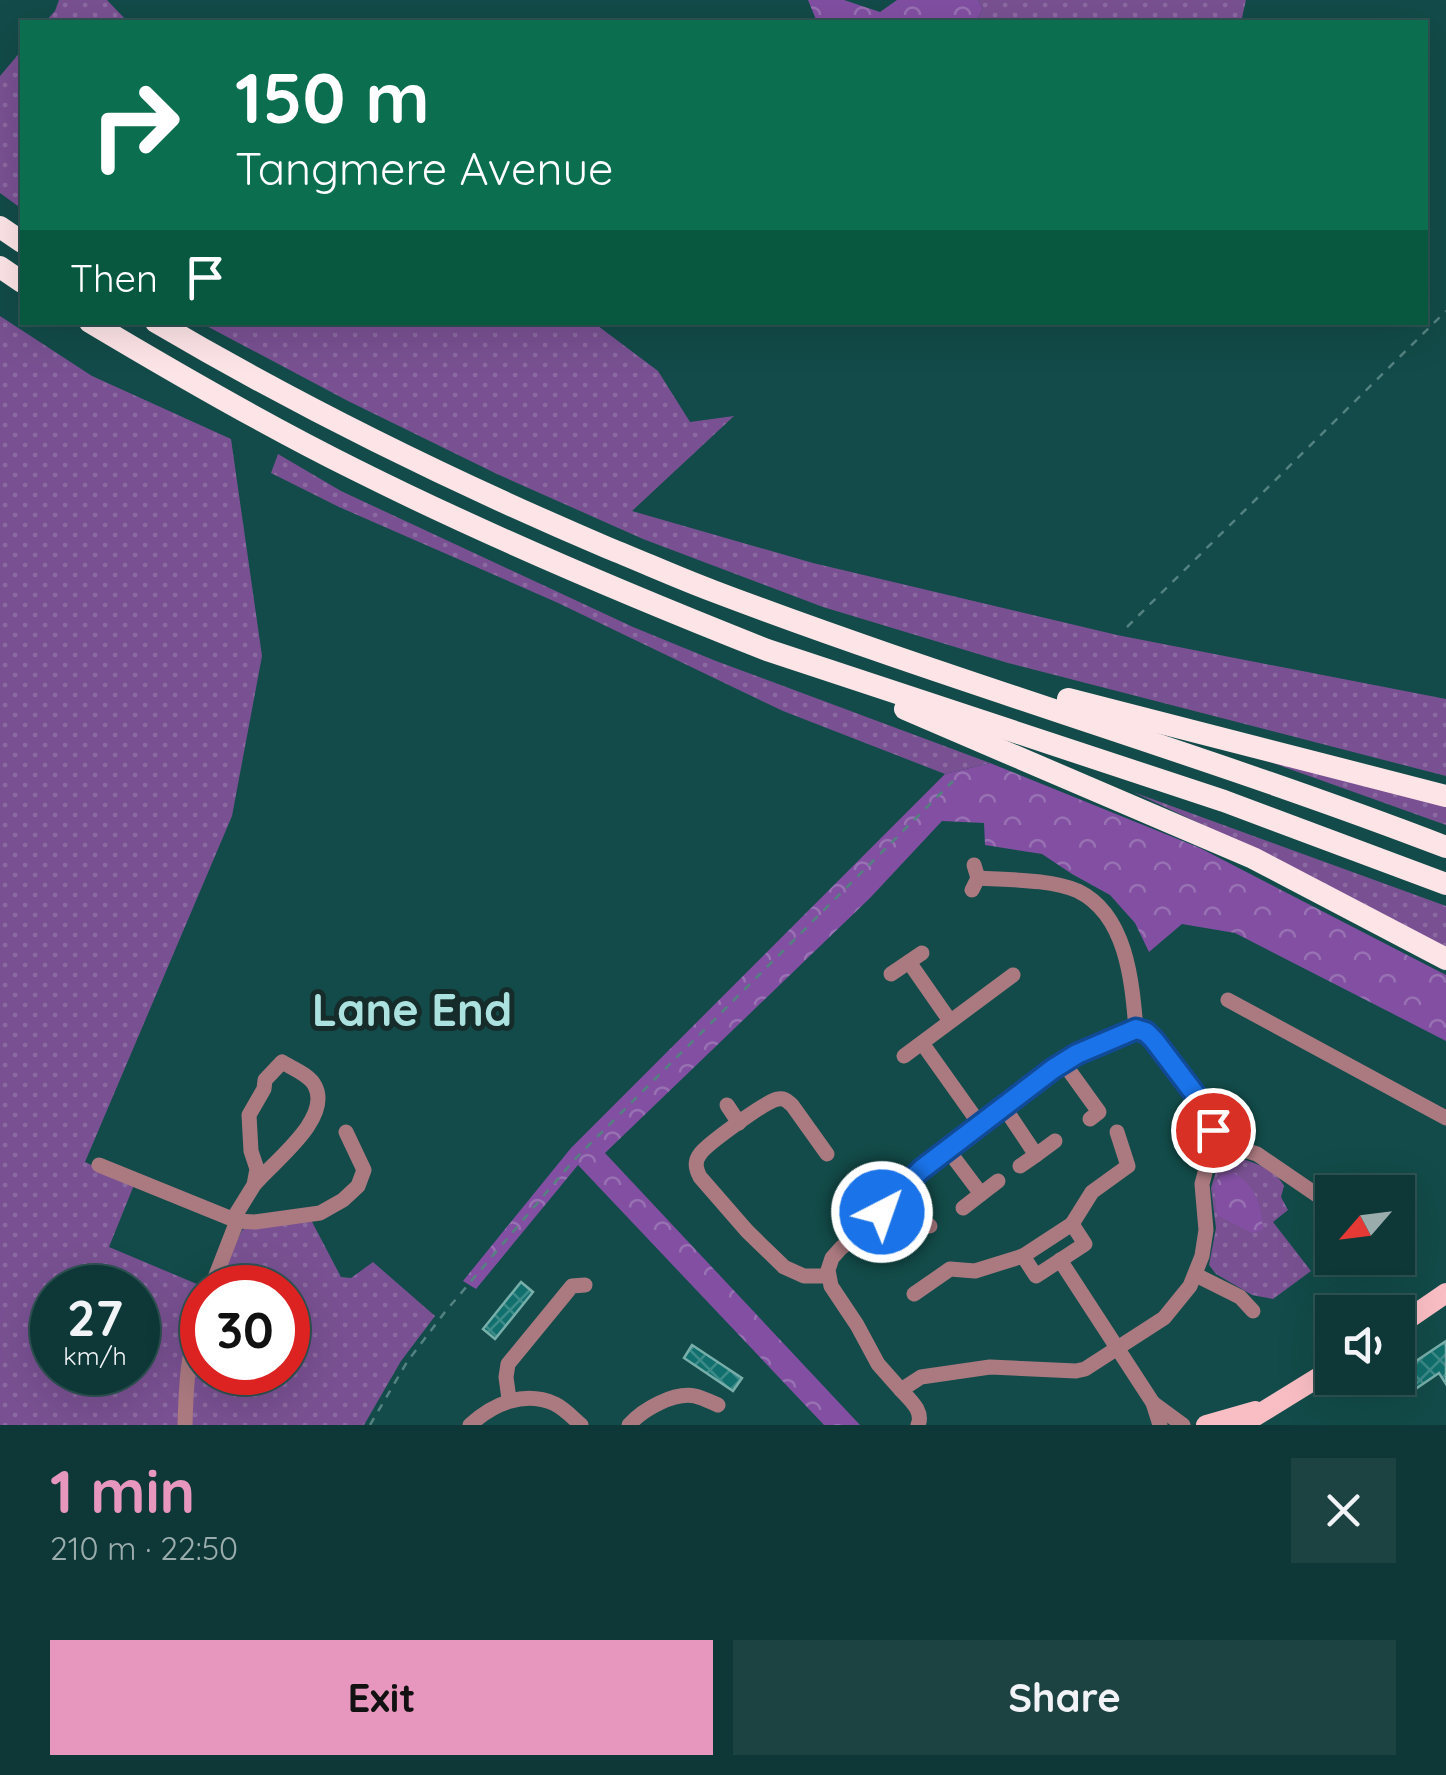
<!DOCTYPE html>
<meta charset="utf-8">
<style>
body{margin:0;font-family:Quicksand,sans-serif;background:#1c4342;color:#f1f3f6;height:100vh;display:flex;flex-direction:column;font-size:38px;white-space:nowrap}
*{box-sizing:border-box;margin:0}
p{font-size:32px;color:#9bacad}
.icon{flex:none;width:55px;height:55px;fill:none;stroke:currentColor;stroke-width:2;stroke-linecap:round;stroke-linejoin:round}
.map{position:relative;height:1425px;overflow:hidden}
.sheet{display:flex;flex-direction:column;background:#0e3837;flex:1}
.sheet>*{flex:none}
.hud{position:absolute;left:20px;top:20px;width:1408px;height:305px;border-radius:0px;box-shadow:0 10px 40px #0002,0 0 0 2px #2e5252;background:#0b6e4f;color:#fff;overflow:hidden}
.needle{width:65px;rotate:242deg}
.fabs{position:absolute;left:1315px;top:1175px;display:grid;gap:20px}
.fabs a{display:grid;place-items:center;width:100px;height:100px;border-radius:0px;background:#0e3837;box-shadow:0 10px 40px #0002,0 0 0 2px #2e5252;font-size:50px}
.speed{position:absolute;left:30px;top:1265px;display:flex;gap:20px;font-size:50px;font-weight:700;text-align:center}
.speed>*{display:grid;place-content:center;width:130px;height:130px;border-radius:50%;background:#0e3837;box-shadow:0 10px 40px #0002,0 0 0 2px #2e5252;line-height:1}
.speed small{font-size:25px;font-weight:400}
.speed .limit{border:15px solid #d22;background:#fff;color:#111}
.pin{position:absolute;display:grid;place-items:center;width:85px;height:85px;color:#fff;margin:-42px;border:5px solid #fff;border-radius:50%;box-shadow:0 2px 10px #0007}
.me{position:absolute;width:110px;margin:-55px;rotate:41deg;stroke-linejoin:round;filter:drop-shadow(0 0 8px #0008)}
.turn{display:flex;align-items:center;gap:35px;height:210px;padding:0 50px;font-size:45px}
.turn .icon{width:130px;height:130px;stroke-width:2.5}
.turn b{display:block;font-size:70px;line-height:85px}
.then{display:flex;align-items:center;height:95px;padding:0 50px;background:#0003;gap:20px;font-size:38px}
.round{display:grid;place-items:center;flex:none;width:105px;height:105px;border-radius:0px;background:#1c4342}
.summary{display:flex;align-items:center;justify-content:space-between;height:170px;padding:0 50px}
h1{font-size:60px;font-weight:700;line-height:75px;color:#e797bd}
.cta{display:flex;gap:20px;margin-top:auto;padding:20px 50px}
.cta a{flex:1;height:115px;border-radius:0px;background:#e797bd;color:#111;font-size:40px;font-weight:700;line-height:115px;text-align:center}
.cta a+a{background:#1c4342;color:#f1f3f6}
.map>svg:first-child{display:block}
.grass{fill:url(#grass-dots);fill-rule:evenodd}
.forest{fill:url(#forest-crowns)}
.building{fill:url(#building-cross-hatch);stroke:#78aeaa;stroke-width:2.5}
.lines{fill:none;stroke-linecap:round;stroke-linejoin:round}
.path{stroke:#548280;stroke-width:2.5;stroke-dasharray:8 8;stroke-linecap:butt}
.minor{stroke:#ab7a80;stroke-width:15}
.major{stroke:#f9bec4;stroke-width:20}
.highway{stroke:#fde4e7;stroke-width:22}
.route-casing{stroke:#114b97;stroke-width:25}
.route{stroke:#1a73e8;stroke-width:18}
.labels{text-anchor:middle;stroke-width:10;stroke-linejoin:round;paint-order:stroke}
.district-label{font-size:45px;font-weight:bold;fill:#abe2df;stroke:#162c2b}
</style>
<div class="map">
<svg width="1446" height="1425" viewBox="0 0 1446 1425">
<defs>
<pattern id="grass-dots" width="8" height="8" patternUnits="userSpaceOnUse" patternTransform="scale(2.5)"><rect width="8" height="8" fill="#795192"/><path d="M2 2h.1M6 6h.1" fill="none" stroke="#8b6aa1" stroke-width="1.8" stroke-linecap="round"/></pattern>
<pattern id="forest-crowns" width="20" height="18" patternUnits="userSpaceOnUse" patternTransform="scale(2.5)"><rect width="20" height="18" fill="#824fa2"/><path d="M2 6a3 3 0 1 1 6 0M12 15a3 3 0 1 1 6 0" fill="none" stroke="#9871b3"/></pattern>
<pattern id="building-cross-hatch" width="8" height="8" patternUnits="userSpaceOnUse" patternTransform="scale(2.5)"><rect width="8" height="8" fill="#11706d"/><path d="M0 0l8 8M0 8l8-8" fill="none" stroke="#3d8b89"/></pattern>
</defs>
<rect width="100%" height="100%" fill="#124b49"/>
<g class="grass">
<polygon points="59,0 107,0 128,22 45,22 55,11"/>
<polygon points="978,0 1246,0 1241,22 975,22 983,9"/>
<polygon points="22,50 22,209 0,193 0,76"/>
<path d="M0,316L92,376L231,439L262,656L232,816L85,1162L134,1185L109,1247L204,1287L188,1326L180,1425H0ZM52,1288H138V1372H52Z"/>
<polygon points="201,323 594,323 658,371 690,422 734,416 632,511 813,563 1117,635 1446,699 1446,776 1008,663 823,607 643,539 497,474 348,401"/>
<polygon points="278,454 341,491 633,627 716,661 990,763 945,774 783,711 556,602 339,507 271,473"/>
<polygon points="1239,751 1446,801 1446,825"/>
<polygon points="1133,792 1446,906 1446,949 1273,858"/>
<path d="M1229,1157C1248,1159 1275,1168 1284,1186L1281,1197L1288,1210L1273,1222L1311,1271L1273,1299L1252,1295L1216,1274L1209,1265L1216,1228L1211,1188L1219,1161Z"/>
<polygon points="310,1218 341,1277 351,1278 373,1262 435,1316 401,1361 364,1425 189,1425 191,1379 202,1321 202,1372 288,1372 288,1288 216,1287 242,1230 250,1227"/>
</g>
<g class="forest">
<polygon points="808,0 844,0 880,12 897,0 978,0 983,9 975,22 817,22"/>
<polygon points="990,763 1200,848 1446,975 1446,1041 1235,933 1182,924 1149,952 1135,923 1110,895 1072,874 1042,854 985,845 984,823 942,821 870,898 605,1153 860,1425 824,1425 578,1165 476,1289 463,1281 571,1148 945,774"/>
<path d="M1233,1173C1256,1185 1261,1205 1263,1230L1252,1233L1217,1215L1214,1184L1222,1175Z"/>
</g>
<g class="building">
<polygon points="521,1282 533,1292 495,1339 483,1329"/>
<polygon points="1446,1341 1446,1384 1439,1373 1414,1390 1401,1371"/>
<polygon points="692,1345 742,1378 733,1391 684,1358"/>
</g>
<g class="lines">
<g class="path">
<polyline points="1127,627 1446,311"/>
<polyline points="370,1425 407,1362 445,1312 574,1160 953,781"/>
</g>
<g class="minor">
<path d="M978,878C1007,880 1051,879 1078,891C1127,915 1132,982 1136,1029"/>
<polyline points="972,890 978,878 974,865"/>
<polyline points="909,962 950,1021"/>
<polyline points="891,974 922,953"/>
<polyline points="1228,1000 1446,1118"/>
<polygon points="1136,1029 1146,1032 1154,1040 1204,1106 1212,1121 1212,1147 1202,1184 1206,1230 1202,1256 1190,1286 1164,1318 1085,1369 1076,1371 990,1367 921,1377 901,1390 878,1364 857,1325 831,1286 828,1270 832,1258 841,1248 874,1222 902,1188 922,1169 1053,1069 1077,1054 1105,1044"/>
<polyline points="922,1043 981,1126"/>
<polyline points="904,1056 1013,975"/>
<polyline points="1063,1062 1099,1112 1090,1119"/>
<polyline points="727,1105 739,1123"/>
<polyline points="1004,1107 1036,1155 1020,1166"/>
<polyline points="1212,1147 1241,1149 1257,1154 1317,1195"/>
<polyline points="948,1150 981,1194 963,1208"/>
<path d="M827,1154L792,1105C787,1101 785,1098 778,1099C767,1100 706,1145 700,1154C694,1162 696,1169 700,1177L747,1231L784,1267L804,1276H828"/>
<polyline points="1036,1155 1055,1141"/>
<polyline points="99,1165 237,1221 255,1222 320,1213 343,1200 358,1186 364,1170 346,1132"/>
<polyline points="981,1194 998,1181"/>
<polyline points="894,1197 910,1206 924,1225 930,1226"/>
<path d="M233,1219L254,1185L257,1169L251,1151L249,1115L264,1089L265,1080L282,1062C292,1068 310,1075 315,1086C332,1119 273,1162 254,1185"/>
<polygon points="1072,1224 1085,1244 1036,1276 1023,1256"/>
<polyline points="1072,1224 1092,1192 1128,1166 1117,1132"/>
<polyline points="1060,1260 1153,1403 1160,1425"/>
<polyline points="1196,1275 1240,1297 1253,1311"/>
<polyline points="211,1288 237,1221"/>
<polyline points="914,1294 950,1269 975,1271 1023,1256"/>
<path d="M901,1390C910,1400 924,1411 918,1425"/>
<polyline points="509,1399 506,1377 508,1364 572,1286 585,1285"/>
<polyline points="1153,1403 1183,1425"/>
<path d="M185,1425C186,1386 188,1346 202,1310"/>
<path d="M470,1425C493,1404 524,1390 555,1404C565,1409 573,1418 581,1425"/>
<path d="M629,1425C643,1409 674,1392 695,1396C703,1398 711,1402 718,1405"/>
</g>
<g class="major">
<polyline points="1398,1326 1446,1293"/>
<polyline points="1206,1425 1255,1411"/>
<polyline points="1241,1425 1332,1369"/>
</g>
<g class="highway">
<polyline points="0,227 22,242"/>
<polyline points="0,267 22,282"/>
<path d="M90,322C177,374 265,425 356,470C490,537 628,595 767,650L1224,801L1446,884"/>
<path d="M156,322C302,408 453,482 608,548C643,562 678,578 713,591C955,683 1204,754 1446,847"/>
<polyline points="1068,699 1446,796"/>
<polyline points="905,709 1253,858 1446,959"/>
</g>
</g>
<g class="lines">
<defs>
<polyline id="route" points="882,1212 902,1188 922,1169 1053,1069 1077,1054 1136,1029 1146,1032 1154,1040 1204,1106 1213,1130"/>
</defs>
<use href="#route" class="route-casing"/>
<use href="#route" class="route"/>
</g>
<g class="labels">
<g class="district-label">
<text x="412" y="1026">Lane End</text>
</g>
</g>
</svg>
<div class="fabs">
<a><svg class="needle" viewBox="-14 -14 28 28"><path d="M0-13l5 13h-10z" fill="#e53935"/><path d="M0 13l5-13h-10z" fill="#9bacad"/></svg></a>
<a><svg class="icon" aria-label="sound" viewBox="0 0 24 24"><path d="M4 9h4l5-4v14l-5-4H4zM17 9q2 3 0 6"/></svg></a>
</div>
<div class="speed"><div>27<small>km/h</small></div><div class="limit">30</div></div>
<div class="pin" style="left:1213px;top:1130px;background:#d93025"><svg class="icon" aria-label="arrive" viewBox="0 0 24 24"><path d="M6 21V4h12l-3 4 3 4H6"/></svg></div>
<svg class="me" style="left:882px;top:1212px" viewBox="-20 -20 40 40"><circle r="17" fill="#1a73e8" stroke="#fff" stroke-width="3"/><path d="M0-11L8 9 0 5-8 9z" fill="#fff"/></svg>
<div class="hud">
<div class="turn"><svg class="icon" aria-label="right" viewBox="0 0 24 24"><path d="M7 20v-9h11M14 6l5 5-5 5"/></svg><div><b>150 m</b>Tangmere Avenue</div></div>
<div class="then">Then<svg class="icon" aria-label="arrive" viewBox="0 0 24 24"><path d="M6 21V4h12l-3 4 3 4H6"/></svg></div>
</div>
</div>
<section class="sheet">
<div class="summary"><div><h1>1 min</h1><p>210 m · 22:50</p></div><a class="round"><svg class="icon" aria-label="close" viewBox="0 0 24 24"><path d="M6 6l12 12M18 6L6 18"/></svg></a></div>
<div class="cta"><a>Exit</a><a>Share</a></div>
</section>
